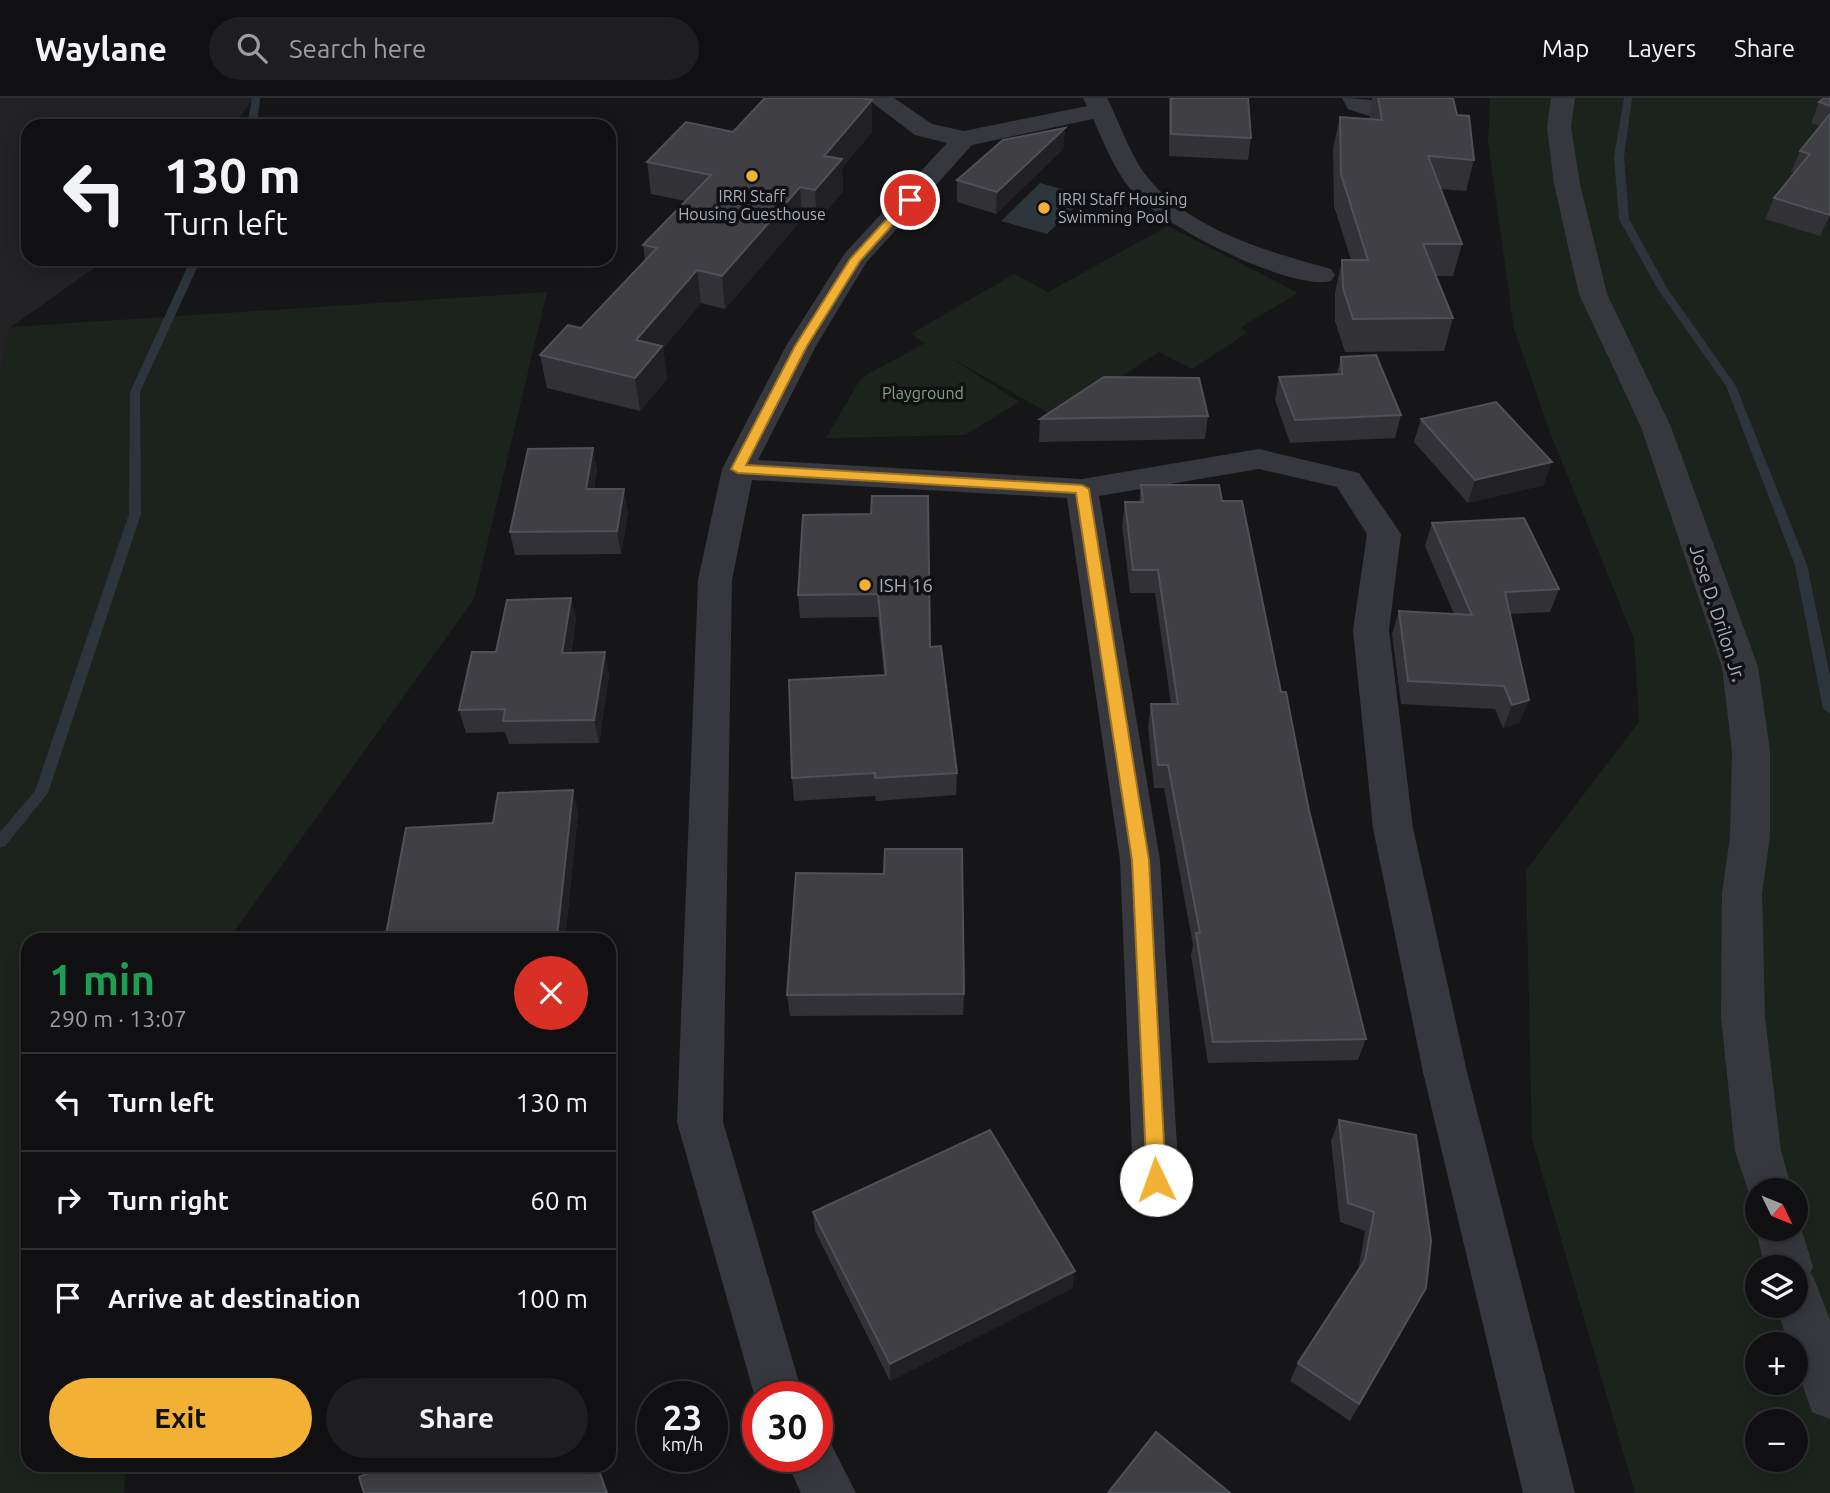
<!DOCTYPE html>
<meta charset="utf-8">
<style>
body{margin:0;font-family:Ubuntu,sans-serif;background:#1e1e20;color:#f1f3f6;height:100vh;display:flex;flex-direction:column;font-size:26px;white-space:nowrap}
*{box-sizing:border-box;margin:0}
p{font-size:23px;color:#9c9d9f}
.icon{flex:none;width:38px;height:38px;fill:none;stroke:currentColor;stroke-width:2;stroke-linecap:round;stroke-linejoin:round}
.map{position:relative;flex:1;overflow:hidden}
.side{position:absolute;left:21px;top:835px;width:595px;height:539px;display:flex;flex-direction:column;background:#101012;border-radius:21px;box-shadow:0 4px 18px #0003,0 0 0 2px #303032}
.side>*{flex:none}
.guide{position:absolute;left:21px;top:21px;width:595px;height:147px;border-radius:21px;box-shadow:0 4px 18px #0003,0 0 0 2px #303032;background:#101012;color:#f1f3f6;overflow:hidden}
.needle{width:46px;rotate:133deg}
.buttons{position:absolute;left:1745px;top:1080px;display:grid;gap:14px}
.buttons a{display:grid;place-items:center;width:63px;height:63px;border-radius:50%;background:#101012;box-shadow:0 4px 18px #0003,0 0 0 2px #303032;font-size:35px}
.speed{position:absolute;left:637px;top:1283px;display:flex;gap:14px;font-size:35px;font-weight:700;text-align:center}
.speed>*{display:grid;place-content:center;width:91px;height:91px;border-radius:50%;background:#101012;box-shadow:0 4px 18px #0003,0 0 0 2px #303032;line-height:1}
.speed small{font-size:18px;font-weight:400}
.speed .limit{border:10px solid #d22;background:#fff;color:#111}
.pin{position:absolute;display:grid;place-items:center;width:60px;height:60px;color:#fff;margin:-30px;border:4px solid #fff;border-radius:50%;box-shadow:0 2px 7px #0007}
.me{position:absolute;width:77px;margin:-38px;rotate:357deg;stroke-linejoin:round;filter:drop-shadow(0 0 5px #0008)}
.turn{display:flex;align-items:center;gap:24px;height:147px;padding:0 28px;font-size:32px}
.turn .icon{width:91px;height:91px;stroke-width:2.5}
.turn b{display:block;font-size:49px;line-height:60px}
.round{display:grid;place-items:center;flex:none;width:74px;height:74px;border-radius:37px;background:#1e1e20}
.summary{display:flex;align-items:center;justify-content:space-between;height:119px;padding:0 28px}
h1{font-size:42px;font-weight:600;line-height:52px;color:#1e9e55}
.action{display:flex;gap:14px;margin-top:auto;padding:14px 28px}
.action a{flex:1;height:80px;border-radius:42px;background:#f2b134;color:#111;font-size:28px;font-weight:600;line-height:80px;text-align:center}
.action a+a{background:#1e1e20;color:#f1f3f6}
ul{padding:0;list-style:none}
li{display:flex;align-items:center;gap:21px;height:98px;padding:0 28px;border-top:2px solid #303032}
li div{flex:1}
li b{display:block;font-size:26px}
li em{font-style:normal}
header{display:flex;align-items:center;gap:42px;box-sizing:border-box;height:98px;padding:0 35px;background:#101012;border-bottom:2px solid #303032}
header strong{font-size:33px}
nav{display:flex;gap:38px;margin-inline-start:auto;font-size:24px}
.search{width:490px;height:63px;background:#1e1e20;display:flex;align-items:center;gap:18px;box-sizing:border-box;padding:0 24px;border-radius:38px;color:#9c9d9f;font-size:26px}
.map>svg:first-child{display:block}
.built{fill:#222225}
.green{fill:#1c231d;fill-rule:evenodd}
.water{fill:#2c353c}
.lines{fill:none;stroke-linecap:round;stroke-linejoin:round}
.stream{fill:#2c353c;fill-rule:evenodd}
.street{fill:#37383d;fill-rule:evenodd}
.wall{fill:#323236}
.shaded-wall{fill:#212124}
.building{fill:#3f3f44;stroke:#4f5156;stroke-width:2}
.route{fill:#f2b134;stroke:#9d7322;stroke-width:2}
.poi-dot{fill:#f2b134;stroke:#111113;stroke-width:2.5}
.labels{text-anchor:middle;stroke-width:7;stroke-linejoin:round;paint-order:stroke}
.far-poi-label{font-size:16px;fill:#a8adb8;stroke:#111113}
.far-park-label{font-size:16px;fill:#7fa381;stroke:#111113}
.poi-label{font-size:19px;fill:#a8adb8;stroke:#111113;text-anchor:start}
.street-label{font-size:19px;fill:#a8adb8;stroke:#111113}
</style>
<header>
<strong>Waylane</strong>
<div class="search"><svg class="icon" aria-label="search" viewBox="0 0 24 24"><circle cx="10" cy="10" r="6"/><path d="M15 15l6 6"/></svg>Search here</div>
<nav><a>Map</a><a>Layers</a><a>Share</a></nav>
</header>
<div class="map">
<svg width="1830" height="1395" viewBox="0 0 1830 1395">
<rect width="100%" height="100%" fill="#161618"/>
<polygon class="built" points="0,0 254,0 233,28 28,28 28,161 107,161 11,229 0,275"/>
<g class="green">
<path d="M1490,0H1830V1395H1635L1532,1041L1526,772L1639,624L1634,541L1551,337L1514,231L1488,44ZM1757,1092H1796V1130H1757ZM1757,1169H1796V1208H1757ZM1757,1246H1796V1284H1757ZM1757,1323H1796V1362H1757Z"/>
<polygon points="1168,128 1298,195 1241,229 1247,235 1192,271 1159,254 1057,320 946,257 1019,304 965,337 826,340 861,280 925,245 911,236 1014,176 1048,194"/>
<polygon points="547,194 474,501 228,842 28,842 28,1367 126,1367 124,1395 0,1395 0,275 11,229"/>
</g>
<polygon class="water" points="1040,85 1086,98 1047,136 1001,123"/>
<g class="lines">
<g class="stream">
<polygon points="252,0 260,0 257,28 247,28"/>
<polygon points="1624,0 1632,0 1624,59 1629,121 1667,190 1736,288 1807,467 1830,578 1830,616 1823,611 1795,467 1726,288 1657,190 1619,121 1614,59"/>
<polygon points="191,161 201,161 140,294 141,416 48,695 5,748 0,750 0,734 35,693 129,416 130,294"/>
</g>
<g class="street">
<path d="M866,0H894L932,26L964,33L1087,8L1083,0H1107C1120,25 1130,58 1149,81C1191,132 1269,154 1331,171L1335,177L1331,183C1289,193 1158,126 1131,92C1114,71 1104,45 1093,21L972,47L866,165L816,248L758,362L1082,381L1259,351L1359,375L1401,436L1389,532L1413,730L1467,974L1575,1395H1523L1423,974L1373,730L1353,532L1367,436L1337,389L1259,371L1099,398L1160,762L1179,1082L1172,1097L1156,1103L1140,1097L1133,1082L1120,762L1067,400L752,382L732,482L723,1024L803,1298H758V1310L677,1024L698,482L722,371L786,248L845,155L947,45L915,37Z"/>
<path d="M1342,0C1366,0 1408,7 1433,13L1436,18L1433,23C1408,29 1372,20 1348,11Z"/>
<polygon points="1551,0 1575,0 1571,29 1580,86 1607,196 1671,329 1758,569 1770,653 1770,739 1762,795 1765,919 1781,1053 1792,1092 1757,1092 1757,1109 1753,1107 1735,1053 1721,919 1722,795 1730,739 1732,653 1722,569 1641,329 1579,196 1554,86 1547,29"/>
<polygon points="1796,1114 1813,1169 1810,1176 1813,1178 1830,1222 1830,1321 1812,1314 1796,1268 1796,1246 1788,1246 1776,1208 1796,1208 1796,1169 1765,1169 1755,1130 1757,1126 1757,1130 1796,1130"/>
<polygon points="817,1335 828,1340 856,1395 801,1395 784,1358 817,1358"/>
</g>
</g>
<g class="wall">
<polygon points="1169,0 1248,0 1251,40 1248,62 1169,58"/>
<polygon points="1372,0 1453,0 1457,17 1474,62 1466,93 1441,91 1462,146 1453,178 1436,178 1453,220 1444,253 1345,254 1335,223 1335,195 1342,162 1351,162 1334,108 1333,50 1340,19 1369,21"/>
<polygon points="1830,0 1830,126 1820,138 1765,121 1774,100 1795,75 1791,74 1800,53 1820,28 1811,25 1819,4"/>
<polygon points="872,2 872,34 842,70 843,93 817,125 802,121 725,211 701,205 663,250 667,281 640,313 547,290 540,257 581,230 645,162 643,147 686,103 651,96 647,64 733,34"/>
<polygon points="1065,30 1063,51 996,116 957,104 957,82"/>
<polygon points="1341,259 1401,317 1395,340 1290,345 1275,302 1279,279 1337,276"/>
<polygon points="1208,318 1205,341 1039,344 1040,321"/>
<polygon points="1421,321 1544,387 1468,405 1414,344"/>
<polygon points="593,350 597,373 594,391 628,414 621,456 515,457 510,434"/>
<polygon points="1141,387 1222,403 1281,594 1366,941 1358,962 1208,965 1191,857 1193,847 1164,690 1154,690 1148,629 1151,606 1171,606 1155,495 1130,495 1122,427 1125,404 1139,404"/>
<polygon points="803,417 930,549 957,675 956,697 876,703 875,698 794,703 792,680 884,577 878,519 800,520 798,497"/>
<polygon points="1432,425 1559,491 1550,514 1510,516 1529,602 1519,625 1503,630 1495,611 1401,606 1392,536 1399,513 1454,516 1425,448"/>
<polygon points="571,500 576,523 571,555 609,577 599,645 509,646 505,634 466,635 459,612 496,554"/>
<polygon points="578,714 565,842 385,842 493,725"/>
<polygon points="884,776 964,896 963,917 790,918 787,897"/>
<polygon points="1339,1022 1416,1209 1350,1323 1290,1283 1298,1265 1358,1174 1365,1133 1340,1124 1331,1043"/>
<polygon points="813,1114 1075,1173 1072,1191 890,1283 815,1133"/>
</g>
<g class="shaded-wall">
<polygon points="872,2 872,34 842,70 843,93 817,125 815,92 824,58"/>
<polygon points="1065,30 1063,51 996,116 997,94"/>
<polygon points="800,89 802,121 725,211 722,178"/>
<polygon points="1830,117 1830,126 1820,138"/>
<polygon points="697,172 701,205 663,250 667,281 640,313 635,280 636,242"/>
<polygon points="593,350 597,373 590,414 586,391"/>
<polygon points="1552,364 1544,387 1468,405 1475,382"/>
<polygon points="624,391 628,414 621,456 617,433"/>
<polygon points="571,500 576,523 567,578 562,555"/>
<polygon points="605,554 609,577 599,645 594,622"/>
<polygon points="1529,602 1519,625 1503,630 1512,607"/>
<polygon points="573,692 578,714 565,842 558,842 557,839"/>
<polygon points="1075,1173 1072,1191 890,1283 890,1266"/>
</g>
<g class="building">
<polygon points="765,0 860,0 872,2 824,58 842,61 815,92 800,89 722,178 697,172 636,242 662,248 635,280 540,257 568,227 581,230 657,150 643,147 711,77 647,64 686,24 733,34"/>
<polygon points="1171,0 1248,0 1251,40 1171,36"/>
<polygon points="1378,0 1453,0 1457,17 1469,18 1474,62 1428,58 1462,146 1423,146 1453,220 1353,221 1343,190 1342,162 1368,162 1341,76 1340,19 1382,22"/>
<polygon points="1824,0 1830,0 1830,8 1819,4"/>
<polygon points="1830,16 1830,117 1774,100 1810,56 1800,53"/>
<polygon points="1065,30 997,94 957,82 1003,42"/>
<polygon points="1376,257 1401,317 1295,322 1279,279 1342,276 1341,259"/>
<polygon points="1104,279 1199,280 1208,318 1040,321"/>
<polygon points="1496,304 1552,364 1475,382 1421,321"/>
<polygon points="593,350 586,391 624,391 617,433 510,434 528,351"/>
<polygon points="1141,387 1219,387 1222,403 1242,403 1281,594 1286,594 1309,713 1366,941 1213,944 1196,835 1200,835 1168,667 1158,667 1151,606 1178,606 1158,472 1133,472 1125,404 1143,404"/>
<polygon points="872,398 928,398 930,549 941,548 957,675 875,680 875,675 792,680 789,582 886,577 878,496 798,497 803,417 871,416"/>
<polygon points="1524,420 1559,491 1505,494 1529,602 1512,607 1504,588 1408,583 1399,513 1472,517 1432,425"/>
<polygon points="571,500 562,555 605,554 594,622 503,623 505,611 459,612 472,554 496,554 507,502"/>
<polygon points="573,692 557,839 491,842 385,842 406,730 493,725 498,695"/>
<polygon points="885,751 962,751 964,896 787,897 796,775 884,776"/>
<polygon points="1339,1022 1416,1037 1431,1143 1426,1190 1359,1306 1298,1265 1365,1162 1374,1114 1348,1105"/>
<polygon points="990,1032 1075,1173 890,1266 813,1114"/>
<polygon points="1156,1334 1230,1395 1108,1395"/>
<polygon points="385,1367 597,1367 607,1395 364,1395 359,1379"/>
</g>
<polygon class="route" points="906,100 915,102 860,163 807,248 746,367 1082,387 1089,391 1149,762 1166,1082 1163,1088 1156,1090 1149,1088 1147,1082 1132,762 1076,395 738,375 731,371 795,248 850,161"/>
<g class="poi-dot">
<circle cx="752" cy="78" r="7"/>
<circle cx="1044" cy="110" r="7"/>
<circle cx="865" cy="487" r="7"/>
</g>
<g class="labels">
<g class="far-poi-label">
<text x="752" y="104">IRRI Staff<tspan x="752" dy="18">Housing Guesthouse</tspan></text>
<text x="1058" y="107" text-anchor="start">IRRI Staff Housing<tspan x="1058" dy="18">Swimming Pool</tspan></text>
</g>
<g class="far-park-label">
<text x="923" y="301">Playground</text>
</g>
<g class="poi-label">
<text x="879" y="494">ISH 16</text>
</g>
<g class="street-label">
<text transform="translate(1718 515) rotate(72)" y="7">Jose D. Drilon Jr.</text>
</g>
</g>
</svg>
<div class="buttons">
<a><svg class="needle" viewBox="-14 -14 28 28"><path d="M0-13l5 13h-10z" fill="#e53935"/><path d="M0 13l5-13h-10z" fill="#9c9d9f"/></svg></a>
<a><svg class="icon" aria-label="layers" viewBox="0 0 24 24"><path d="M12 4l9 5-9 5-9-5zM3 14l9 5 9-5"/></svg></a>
<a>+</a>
<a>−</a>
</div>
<div class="speed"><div>23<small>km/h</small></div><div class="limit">30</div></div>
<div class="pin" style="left:910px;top:102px;background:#d93025"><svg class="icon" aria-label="arrive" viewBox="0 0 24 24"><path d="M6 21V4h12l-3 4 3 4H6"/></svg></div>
<svg class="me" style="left:1156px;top:1082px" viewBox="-20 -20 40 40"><circle r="19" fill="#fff"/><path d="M0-13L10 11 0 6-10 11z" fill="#f2b134"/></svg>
<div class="guide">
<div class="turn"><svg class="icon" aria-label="left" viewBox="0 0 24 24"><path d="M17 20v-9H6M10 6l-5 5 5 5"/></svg><div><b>130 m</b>Turn left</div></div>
</div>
<section class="side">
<div class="summary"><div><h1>1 min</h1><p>290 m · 13:07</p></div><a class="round" style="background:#d93025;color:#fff"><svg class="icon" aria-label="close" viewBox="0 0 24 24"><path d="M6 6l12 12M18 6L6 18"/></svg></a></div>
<ul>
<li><svg class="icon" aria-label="left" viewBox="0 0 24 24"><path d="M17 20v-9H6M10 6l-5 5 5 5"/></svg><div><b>Turn left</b></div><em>130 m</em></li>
<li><svg class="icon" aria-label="right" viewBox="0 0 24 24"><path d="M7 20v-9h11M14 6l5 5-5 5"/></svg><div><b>Turn right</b></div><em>60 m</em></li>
<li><svg class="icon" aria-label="arrive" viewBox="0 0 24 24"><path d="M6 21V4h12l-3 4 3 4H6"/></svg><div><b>Arrive at destination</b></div><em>100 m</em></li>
</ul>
<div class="action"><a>Exit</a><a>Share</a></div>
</section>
</div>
